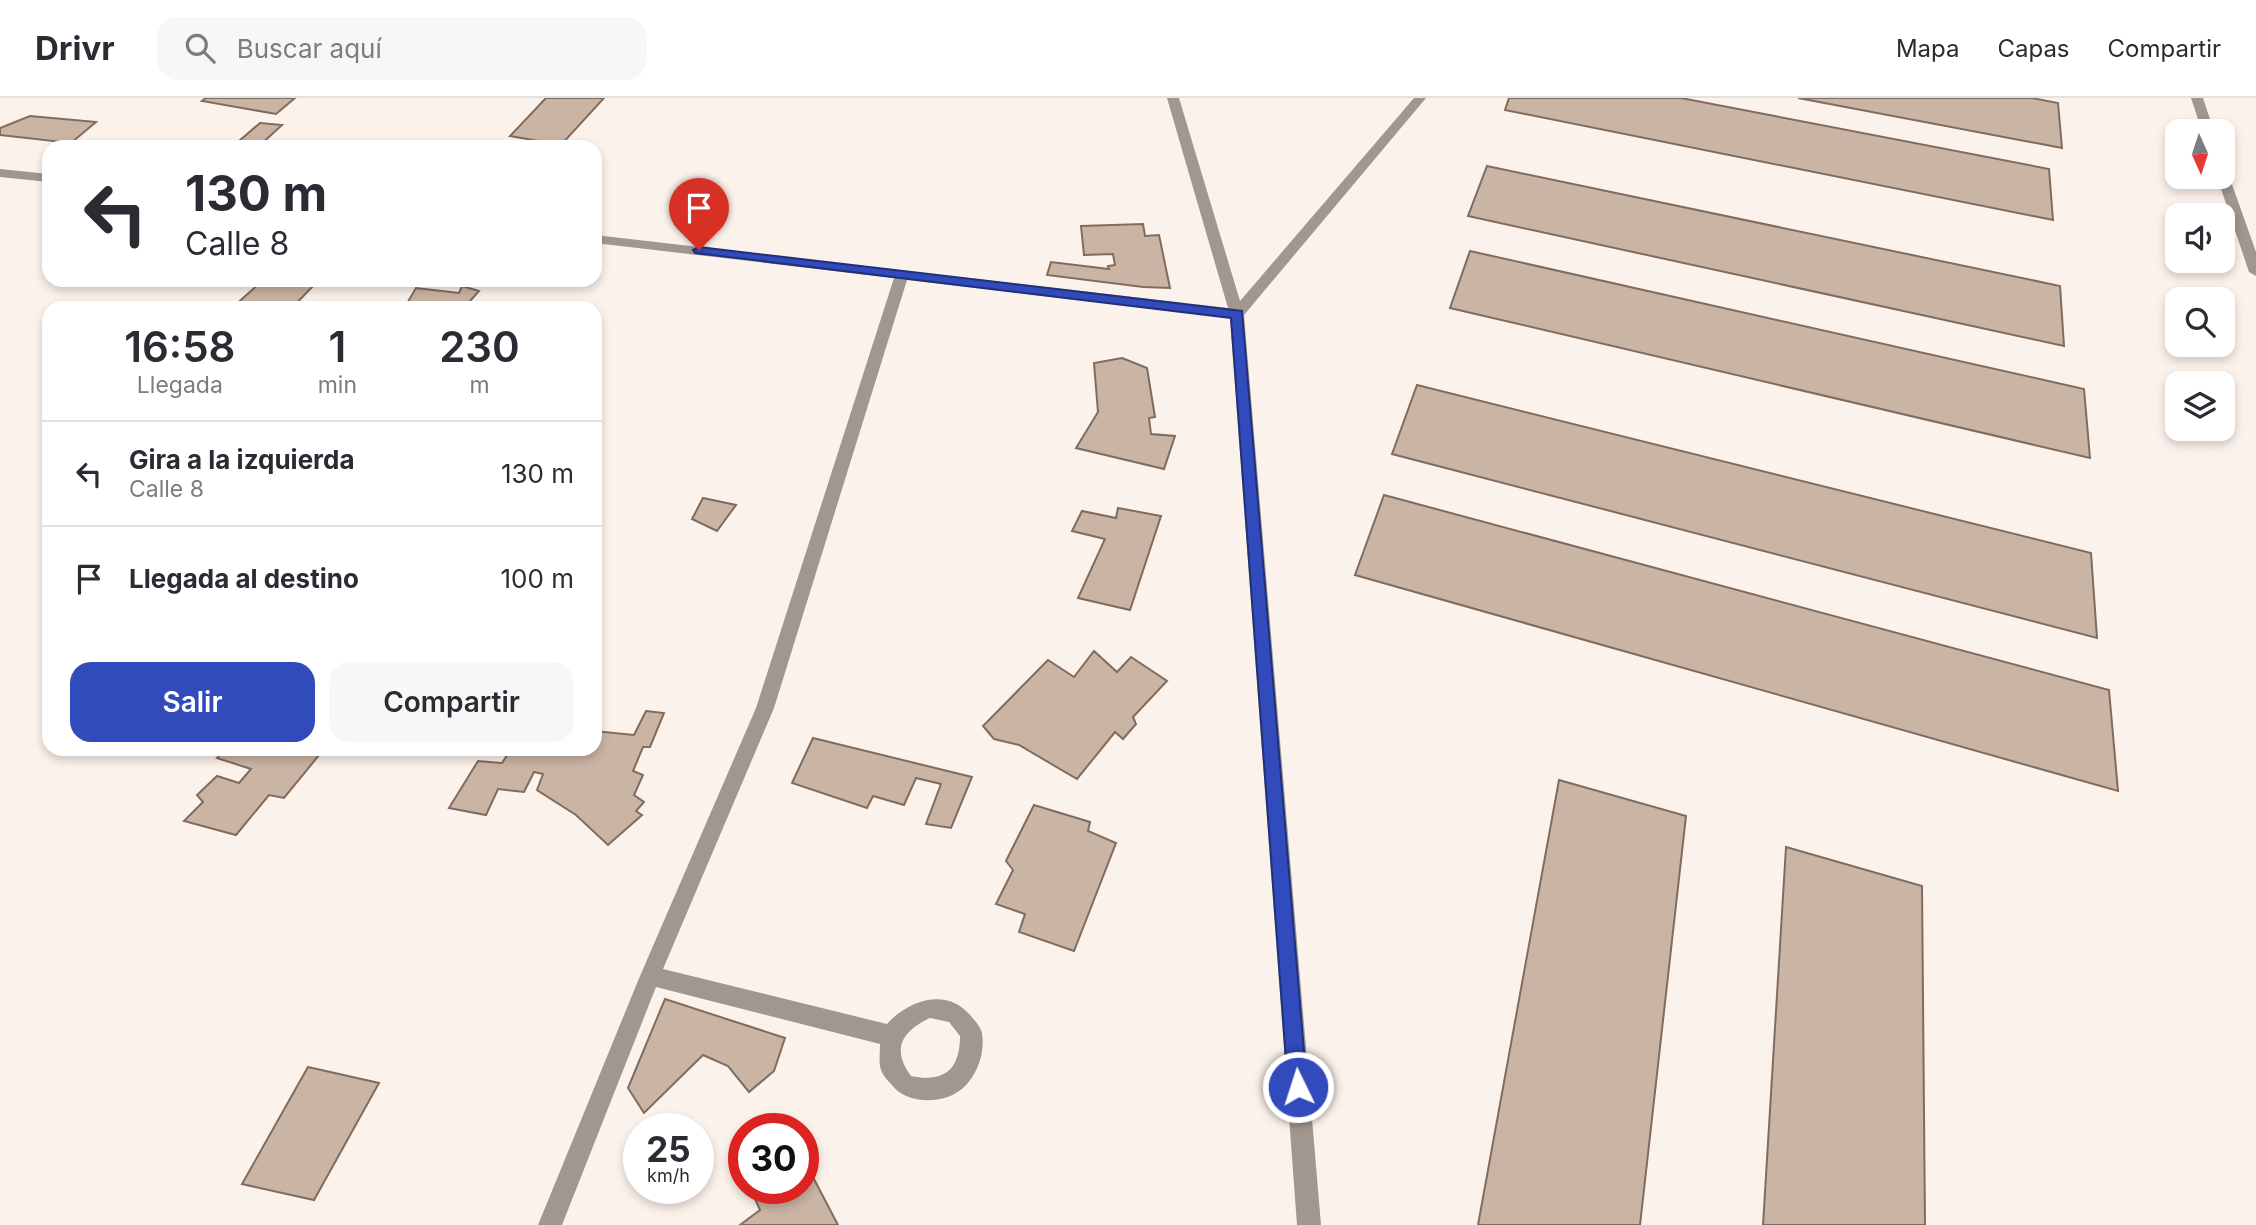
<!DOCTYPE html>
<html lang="es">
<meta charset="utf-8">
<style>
body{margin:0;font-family:Inter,sans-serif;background:#f7f7f7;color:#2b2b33;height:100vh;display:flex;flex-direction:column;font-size:26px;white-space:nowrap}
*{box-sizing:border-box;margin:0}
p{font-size:23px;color:#7c7c81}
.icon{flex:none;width:38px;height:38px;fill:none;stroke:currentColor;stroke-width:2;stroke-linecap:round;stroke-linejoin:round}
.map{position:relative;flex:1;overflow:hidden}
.panel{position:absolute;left:42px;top:203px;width:560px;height:455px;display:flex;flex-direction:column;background:#fff;border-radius:21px;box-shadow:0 4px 10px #0003}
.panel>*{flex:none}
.banner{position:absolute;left:42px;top:42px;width:560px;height:147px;border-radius:21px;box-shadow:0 4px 10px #0003;background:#fff;color:#2b2b33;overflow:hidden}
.needle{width:46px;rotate:177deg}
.fabs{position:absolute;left:2165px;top:21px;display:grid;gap:14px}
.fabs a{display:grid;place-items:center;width:70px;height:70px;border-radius:14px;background:#fff;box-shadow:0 4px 10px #0003;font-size:35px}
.speed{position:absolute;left:623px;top:1015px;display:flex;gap:14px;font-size:35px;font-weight:700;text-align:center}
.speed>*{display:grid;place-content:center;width:91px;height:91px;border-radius:50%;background:#fff;box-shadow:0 4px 10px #0003;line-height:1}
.speed small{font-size:18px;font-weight:400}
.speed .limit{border:10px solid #d22;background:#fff;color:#111}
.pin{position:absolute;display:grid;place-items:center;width:60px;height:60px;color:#fff;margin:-72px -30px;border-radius:50% 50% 50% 0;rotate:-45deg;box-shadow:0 0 7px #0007}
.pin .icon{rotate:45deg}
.me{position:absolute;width:77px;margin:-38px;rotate:356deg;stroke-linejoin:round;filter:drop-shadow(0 0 5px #0008)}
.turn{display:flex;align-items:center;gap:24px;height:147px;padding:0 28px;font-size:32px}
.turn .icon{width:91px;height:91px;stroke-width:2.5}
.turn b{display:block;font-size:49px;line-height:60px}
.eta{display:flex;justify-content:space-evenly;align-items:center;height:119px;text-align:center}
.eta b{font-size:42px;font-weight:600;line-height:49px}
.button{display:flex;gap:14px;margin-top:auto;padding:14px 28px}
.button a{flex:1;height:80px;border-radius:21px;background:#314bbc;color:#fff;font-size:28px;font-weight:600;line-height:80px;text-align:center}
.button a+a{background:#f7f7f7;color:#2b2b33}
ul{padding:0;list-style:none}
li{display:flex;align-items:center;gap:21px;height:105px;padding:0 28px;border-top:2px solid #e1e1e2}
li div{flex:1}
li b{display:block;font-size:26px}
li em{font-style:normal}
header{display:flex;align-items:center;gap:42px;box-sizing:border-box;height:98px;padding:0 35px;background:#fff;border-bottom:2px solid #e1e1e2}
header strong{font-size:33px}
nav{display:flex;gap:38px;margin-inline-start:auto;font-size:24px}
.search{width:490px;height:63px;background:#f7f7f7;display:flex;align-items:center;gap:18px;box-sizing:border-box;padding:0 24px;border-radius:21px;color:#7c7c81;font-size:26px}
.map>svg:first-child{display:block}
.building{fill:#cab4a4;stroke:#806c5e;stroke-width:2}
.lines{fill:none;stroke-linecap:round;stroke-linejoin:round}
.minor{fill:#a19790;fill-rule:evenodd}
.route{fill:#314bbc;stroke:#20317a;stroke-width:2}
</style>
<header>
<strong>Drivr</strong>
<div class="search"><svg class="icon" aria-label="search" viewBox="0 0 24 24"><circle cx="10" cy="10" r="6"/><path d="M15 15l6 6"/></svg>Buscar aquí</div>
<nav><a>Mapa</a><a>Capas</a><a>Compartir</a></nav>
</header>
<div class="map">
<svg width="2256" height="1127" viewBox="0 0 2256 1127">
<rect width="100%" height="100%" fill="#fcf2ec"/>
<g class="building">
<polygon points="206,0 295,0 276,16 202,3"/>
<polygon points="546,0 604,0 561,47 510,38"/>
<polygon points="1509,0 1681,0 2049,71 2053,122 1505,12"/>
<polygon points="1798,0 2032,0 2058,5 2062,50"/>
<polygon points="30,18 96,24 71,45 0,37 0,30"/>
<polygon points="260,25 282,27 258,49 232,49"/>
<polygon points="1487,68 2060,188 2064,248 1468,118"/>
<polygon points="1143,126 1145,138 1159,137 1170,190 1143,189 1047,177 1051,164 1109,171 1108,168 1115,167 1113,156 1084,157 1081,128"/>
<polygon points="1470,153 2084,291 2090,360 1450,210"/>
<polygon points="263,182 287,182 313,188 292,210 232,210"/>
<polygon points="462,188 479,193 464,210 406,207 416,190 459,195"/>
<polygon points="1122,260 1147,270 1155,319 1149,320 1151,336 1175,338 1164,371 1076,350 1098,314 1094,265"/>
<polygon points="1417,287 2091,455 2097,540 1392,356"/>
<polygon points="1384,397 2109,592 2118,693 1355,477"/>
<polygon points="703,400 736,407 717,433 692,421"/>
<polygon points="1118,410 1161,418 1130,512 1078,500 1105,441 1072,433 1082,413 1116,420"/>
<polygon points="1094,553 1117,574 1131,559 1167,583 1133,619 1136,626 1123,641 1115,634 1077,681 1019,647 994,641 983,628 1048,562 1074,579"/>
<polygon points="646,613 664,615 650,649 643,649 633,673 643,677 634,697 644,704 636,713 642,717 608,747 576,717 537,692 543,676 534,674 524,694 498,691 486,717 449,710 478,663 502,665 511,651 595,651 595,633 634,637"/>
<polygon points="813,640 972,679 951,730 926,726 941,686 916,680 904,707 873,698 867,710 792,685"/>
<polygon points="226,651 324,651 284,700 269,697 236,737 184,723 203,704 197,697 217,678 239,685 251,671 217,660"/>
<polygon points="1559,682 1686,718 1640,1127 1478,1127"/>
<polygon points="1034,707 1090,724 1088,733 1116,745 1074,853 1019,834 1025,816 996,806 1013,772 1006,763"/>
<polygon points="1786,749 1922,788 1925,1127 1763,1127"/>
<polygon points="665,901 785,940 774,973 749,994 728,968 703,957 644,1015 628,990"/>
<polygon points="308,969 379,985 314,1102 242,1086"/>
<polygon points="803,1060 838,1127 740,1127 760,1112 752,1094 758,1090 803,1090"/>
</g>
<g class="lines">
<g class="minor">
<path d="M1167,0H1179L1240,203L1414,0H1426L1244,217L1321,1127H1297L1230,220L907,182L774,610L663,871L887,926C908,902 947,889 970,917C975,923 980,928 982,935C985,955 978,976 963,990C944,1007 906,1007 891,986C886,981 881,975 880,968C879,961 880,953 880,946L656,889L562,1127H538L640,878L756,610L894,180L595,145V137L1228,210ZM930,920L949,924L960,938C960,971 945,985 911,978C891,951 902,933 930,920Z"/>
<polygon points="2191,0 2203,0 2214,33 2202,33"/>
<polygon points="0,71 49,76 49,84 0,79"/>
<polygon points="2222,71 2228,75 2256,154 2256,178 2249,174 2217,79 2222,79"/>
</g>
</g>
<polygon class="route" points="699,149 1242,213 1307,989 1305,996 1298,999 1291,996 1288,989 1231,220 695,155 693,152"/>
</svg>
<div class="fabs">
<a><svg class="needle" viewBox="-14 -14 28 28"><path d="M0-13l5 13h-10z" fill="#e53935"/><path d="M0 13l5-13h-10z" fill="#7c7c81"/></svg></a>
<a><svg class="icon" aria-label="sound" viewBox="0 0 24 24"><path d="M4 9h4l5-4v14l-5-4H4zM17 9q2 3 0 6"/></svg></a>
<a><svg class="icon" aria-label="search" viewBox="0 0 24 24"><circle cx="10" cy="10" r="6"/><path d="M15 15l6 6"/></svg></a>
<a><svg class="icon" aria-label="layers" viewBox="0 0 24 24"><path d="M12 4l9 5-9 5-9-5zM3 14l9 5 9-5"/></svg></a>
</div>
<div class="speed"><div>25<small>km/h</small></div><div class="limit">30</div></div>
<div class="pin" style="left:699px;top:152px;background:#d93025"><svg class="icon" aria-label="arrive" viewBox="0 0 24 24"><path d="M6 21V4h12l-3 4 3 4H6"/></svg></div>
<svg class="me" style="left:1298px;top:989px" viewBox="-20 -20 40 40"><circle r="17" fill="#314bbc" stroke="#fff" stroke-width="3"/><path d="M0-11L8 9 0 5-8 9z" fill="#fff"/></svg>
<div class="banner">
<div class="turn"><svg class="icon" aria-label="left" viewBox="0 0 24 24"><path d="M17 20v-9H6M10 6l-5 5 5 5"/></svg><div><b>130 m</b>Calle 8</div></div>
</div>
<section class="panel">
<div class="eta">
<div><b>16:58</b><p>Llegada</p></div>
<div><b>1</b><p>min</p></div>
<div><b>230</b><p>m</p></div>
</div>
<ul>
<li><svg class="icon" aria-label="left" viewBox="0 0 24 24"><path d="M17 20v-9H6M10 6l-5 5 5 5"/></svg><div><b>Gira a la izquierda</b><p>Calle 8</p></div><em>130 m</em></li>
<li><svg class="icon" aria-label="arrive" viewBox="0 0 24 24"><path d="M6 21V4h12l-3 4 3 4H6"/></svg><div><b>Llegada al destino</b></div><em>100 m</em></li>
</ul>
<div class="button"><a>Salir</a><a>Compartir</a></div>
</section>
</div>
